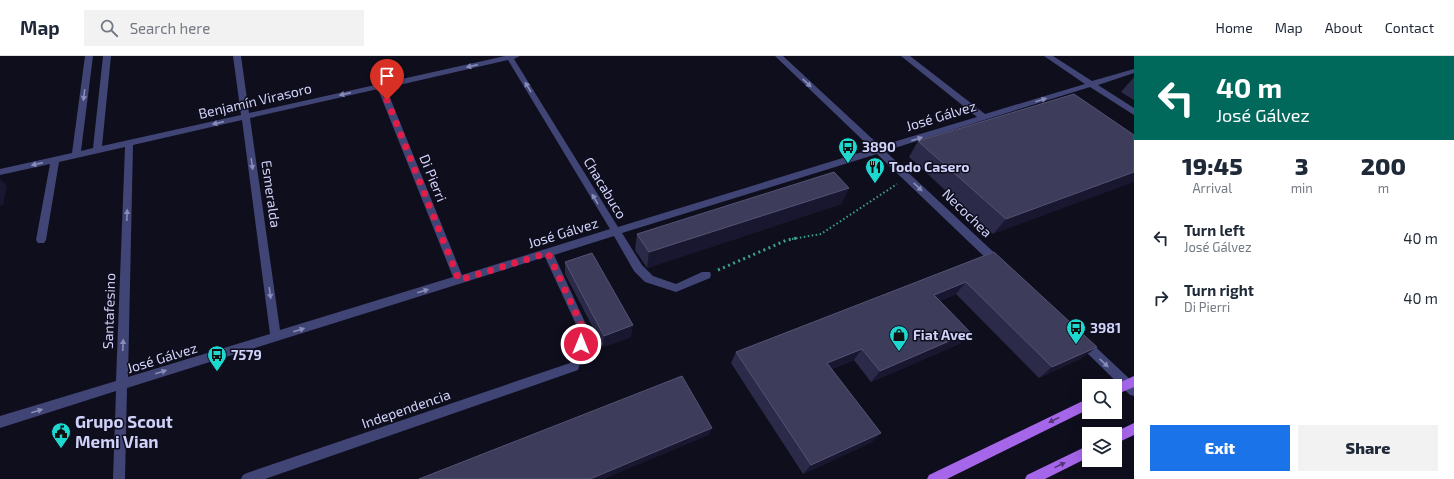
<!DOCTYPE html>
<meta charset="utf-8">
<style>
body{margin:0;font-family:"Exo 2",sans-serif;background:#f2f2f3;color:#1f2937;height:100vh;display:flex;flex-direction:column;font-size:15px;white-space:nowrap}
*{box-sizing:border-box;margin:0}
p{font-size:13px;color:#747a83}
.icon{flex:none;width:22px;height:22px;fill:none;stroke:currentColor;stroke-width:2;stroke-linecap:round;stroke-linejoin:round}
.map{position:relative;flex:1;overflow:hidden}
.panel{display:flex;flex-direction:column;background:#fff;width:320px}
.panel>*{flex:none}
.hud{background:#00695c;color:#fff;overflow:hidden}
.fabs{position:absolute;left:1082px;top:323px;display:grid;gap:8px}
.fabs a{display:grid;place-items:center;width:40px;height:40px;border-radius:0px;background:#fff;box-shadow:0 4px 16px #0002;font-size:20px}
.pin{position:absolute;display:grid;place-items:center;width:34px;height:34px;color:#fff;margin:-41px -17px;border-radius:50% 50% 50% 0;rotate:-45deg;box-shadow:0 0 4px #0007}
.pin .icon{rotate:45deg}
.me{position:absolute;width:44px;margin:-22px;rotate:0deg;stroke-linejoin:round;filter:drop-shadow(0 0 3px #0008)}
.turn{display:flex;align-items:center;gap:14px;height:84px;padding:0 16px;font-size:18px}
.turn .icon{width:52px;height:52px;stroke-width:2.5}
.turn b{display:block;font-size:28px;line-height:34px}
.eta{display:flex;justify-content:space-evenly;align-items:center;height:68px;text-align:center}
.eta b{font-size:24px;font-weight:800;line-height:28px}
.cta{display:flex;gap:8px;margin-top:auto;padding:8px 16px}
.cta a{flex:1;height:46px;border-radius:0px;background:#1a73e8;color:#fff;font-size:16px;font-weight:800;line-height:46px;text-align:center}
.cta a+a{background:#f2f2f3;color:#1f2937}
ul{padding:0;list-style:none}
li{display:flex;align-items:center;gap:12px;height:60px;padding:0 16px}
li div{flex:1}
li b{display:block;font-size:15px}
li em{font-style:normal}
header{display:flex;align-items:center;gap:24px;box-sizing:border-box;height:56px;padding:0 20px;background:#fff;border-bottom:1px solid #e0e1e3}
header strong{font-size:19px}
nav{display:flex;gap:22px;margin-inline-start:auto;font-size:14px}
.search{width:280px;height:36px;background:#f2f2f3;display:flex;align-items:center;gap:10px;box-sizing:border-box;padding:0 14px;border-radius:0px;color:#747a83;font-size:15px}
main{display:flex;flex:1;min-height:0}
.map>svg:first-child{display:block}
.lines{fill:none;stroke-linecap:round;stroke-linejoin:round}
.path-far1{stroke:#3da08c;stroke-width:2;stroke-dasharray:1.5 2.5;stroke-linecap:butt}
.path{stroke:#3da08c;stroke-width:3;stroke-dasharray:2 3.5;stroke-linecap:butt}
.minor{fill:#404576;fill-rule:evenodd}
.major{fill:#a666ea;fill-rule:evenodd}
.wall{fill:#2b2a48}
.shaded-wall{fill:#19172f}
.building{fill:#3d3c5b;stroke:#545374}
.oneway{fill:#888cb8}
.oneway2{fill:#533679}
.route{stroke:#e11d48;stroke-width:7;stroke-dasharray:0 12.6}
.labels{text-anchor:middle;stroke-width:3;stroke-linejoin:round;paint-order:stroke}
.street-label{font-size:14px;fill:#d0d2f9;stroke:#0f0e1d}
.poi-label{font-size:14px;font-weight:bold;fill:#d0d2f9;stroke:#0f0e1d;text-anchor:start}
.near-poi-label{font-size:17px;font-weight:bold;fill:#d0d2f9;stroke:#0f0e1d;text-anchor:start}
</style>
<header>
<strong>Map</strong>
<div class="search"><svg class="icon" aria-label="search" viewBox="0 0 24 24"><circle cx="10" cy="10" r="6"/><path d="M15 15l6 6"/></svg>Search here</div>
<nav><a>Home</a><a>Map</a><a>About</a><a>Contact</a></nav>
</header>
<main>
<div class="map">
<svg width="1134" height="423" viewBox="0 0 1134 423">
<rect width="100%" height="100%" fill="#0f0e1d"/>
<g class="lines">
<polyline class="path-far1" points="792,183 821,178 897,128"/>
<polyline class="path" points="718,214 787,184 797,182"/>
<g class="minor">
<path d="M85,0H93L81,95L93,92L103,0H111L102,90L241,59L233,0H241L249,57L505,0H520L514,3L618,171L872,93L775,0H783L880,90L977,61L901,0H910L985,58L1085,28L1044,0H1053L1092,25L1134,13V17L1098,29L1134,52V59L1090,31L885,95L1001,203L1002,206L1001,209H993L877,98L622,177L642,209L653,220L676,228L702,216H710L711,219L710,222L676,236L645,226L634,215L614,180L554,199L590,277L578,314L265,423H241L243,419L247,417L570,307L580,277L545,201L127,332L125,423H113L116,335L0,372V360L116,325L125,91L59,106L46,184L44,187H38L36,184L50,108L0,119V113L72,97ZM508,4L610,173L462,219L386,32ZM378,33L453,221L280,274L250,62ZM242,64L270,278L128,321L133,89Z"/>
<polygon points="1082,280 1086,282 1134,327 1134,340 1130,339 1078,288 1077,285 1078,282"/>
</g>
<g class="major">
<polygon points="1134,320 1134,331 1115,339 1115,330 1112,330"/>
<polygon points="1089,342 1089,353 947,423 927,423 929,419"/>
<polygon points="1134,367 1134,379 1115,388 1115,378 1111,378"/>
<polygon points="1089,389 1089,401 1045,423 1025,423 1027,419"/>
</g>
</g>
<g class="wall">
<polygon points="1134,21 1134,44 1121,36"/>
<polygon points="1134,79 993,178 909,101 918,85"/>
<polygon points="849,132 841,148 647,212 635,194 637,178"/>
<polygon points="994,196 1082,302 1039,322 956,238 940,245 970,276 959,288 871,326 854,304 832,313 872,386 803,418 731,307 736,296"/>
<polygon points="565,206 631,281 603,291 565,218"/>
</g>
<g class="shaded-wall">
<polygon points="1134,116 1134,126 993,178 1006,163"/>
<polygon points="0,123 7,130 3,149 0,149"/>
<polygon points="849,132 841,148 647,212 649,196"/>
<polygon points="966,226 956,238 925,251 934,239"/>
<polygon points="633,269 631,281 603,291 604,280"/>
<polygon points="970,276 959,288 871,326 880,315"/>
<polygon points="1097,291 1082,302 1039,322 1052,311"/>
<polygon points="862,293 854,304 820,318 827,307"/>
<polygon points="712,372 709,379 604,423 590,423"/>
<polygon points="881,377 872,386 803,418 811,409"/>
</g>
<g class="building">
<polygon points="1074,38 1134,79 1134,116 1006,163 918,85"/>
<polygon points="834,116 849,132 649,196 637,178"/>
<polygon points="994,196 1097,291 1052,311 966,226 934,239 970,276 880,315 862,293 827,307 881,377 811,409 736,296"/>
<polygon points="592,197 633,269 604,280 565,206"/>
<polygon points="682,320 712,372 590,423 419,423"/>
</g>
<defs><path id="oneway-solid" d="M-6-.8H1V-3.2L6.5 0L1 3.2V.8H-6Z"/></defs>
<g class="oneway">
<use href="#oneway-solid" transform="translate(472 10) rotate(167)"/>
<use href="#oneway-solid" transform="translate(807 27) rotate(43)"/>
<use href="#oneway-solid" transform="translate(528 31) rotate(-121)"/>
<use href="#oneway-solid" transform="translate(345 38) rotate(167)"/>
<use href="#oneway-solid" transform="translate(84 39) rotate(97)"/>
<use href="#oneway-solid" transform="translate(1041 44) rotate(-17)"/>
<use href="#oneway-solid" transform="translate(218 67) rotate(167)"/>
<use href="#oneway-solid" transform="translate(917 83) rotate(-17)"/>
<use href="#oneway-solid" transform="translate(37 108) rotate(167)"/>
<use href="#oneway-solid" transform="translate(252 108) rotate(82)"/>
<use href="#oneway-solid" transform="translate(918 131) rotate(44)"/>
<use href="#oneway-solid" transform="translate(595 143) rotate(-121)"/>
<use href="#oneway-solid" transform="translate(127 159) rotate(-88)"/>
<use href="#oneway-solid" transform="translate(423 235) rotate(-17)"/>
<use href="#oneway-solid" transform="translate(270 237) rotate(82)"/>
<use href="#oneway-solid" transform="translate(299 274) rotate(-17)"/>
<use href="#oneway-solid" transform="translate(123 289) rotate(-88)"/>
<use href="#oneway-solid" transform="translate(1104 307) rotate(43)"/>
<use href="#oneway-solid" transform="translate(161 316) rotate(-17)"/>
<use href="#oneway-solid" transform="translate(37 355) rotate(-17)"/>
</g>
<g class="oneway2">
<use href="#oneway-solid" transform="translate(1054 364) rotate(154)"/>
<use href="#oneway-solid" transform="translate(1060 409) rotate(-26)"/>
</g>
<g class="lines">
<polyline class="route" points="387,44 459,224 548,197 585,277 581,288"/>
</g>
<defs>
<symbol id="bus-pin" viewBox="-11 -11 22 30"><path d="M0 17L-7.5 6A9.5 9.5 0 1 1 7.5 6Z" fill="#1dd8cf" stroke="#0f0e1d"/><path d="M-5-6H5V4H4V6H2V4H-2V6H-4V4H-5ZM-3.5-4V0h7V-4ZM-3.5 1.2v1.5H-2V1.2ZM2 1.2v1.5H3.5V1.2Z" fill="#111"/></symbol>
<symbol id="restaurant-pin" viewBox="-11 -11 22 30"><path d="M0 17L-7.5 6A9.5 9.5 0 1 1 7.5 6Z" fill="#1dd8cf" stroke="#0f0e1d"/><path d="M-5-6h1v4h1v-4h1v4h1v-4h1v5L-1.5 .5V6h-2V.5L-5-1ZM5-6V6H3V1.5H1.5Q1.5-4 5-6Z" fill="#111"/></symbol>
<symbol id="shop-pin" viewBox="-11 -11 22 30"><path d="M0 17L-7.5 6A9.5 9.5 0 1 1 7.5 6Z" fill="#1dd8cf" stroke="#0f0e1d"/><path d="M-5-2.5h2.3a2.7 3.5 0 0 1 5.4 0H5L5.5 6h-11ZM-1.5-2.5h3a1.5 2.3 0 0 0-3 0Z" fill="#111"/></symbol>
<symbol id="civic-pin" viewBox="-11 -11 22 30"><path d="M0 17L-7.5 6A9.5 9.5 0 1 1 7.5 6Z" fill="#1dd8cf" stroke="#0f0e1d"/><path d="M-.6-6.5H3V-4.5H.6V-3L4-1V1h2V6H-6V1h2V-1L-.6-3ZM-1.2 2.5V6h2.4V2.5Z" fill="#111"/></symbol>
</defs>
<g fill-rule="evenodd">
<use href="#bus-pin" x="837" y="80" width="22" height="30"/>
<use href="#restaurant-pin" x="864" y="100" width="22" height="30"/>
<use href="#bus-pin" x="1065" y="261" width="22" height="30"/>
<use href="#shop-pin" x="888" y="268" width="22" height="30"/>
<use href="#bus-pin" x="206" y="288" width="22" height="30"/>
<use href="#civic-pin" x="50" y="365" width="22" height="30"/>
</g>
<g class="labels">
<g class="street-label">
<text transform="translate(255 45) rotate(-13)" y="5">Benjamín Virasoro</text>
<text transform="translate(941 60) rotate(-17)" y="5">José Gálvez</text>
<text transform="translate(433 122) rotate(68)" y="5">Di Pierri</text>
<text transform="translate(605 132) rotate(59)" y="5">Chacabuco</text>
<text transform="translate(271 138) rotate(82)" y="5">Esmeralda</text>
<text transform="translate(967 157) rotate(44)" y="5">Necochea</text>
<text transform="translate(563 177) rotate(-17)" y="5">José Gálvez</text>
<text transform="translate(109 255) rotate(-88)" y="5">Santafesino</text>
<text transform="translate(162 302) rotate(-17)" y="5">José Gálvez</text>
<text transform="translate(406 353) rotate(-19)" y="5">Independencia</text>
</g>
<g class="poi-label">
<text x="862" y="96">3890</text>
<text x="889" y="116">Todo Casero</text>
<text x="1090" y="277">3981</text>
<text x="913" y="284">Fiat Avec</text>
<text x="231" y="304">7579</text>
</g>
<g class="near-poi-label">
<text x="75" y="372">Grupo Scout<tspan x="75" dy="20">Memi Vian</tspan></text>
</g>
</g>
</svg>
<div class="fabs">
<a><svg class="icon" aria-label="search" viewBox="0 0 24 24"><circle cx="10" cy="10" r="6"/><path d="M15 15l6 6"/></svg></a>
<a><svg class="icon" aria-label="layers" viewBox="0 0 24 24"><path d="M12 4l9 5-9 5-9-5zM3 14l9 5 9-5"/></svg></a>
</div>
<div class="pin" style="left:387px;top:44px;background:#d93025"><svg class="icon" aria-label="arrive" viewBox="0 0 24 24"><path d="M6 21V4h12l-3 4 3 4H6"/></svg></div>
<svg class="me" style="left:581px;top:288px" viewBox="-20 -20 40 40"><circle r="17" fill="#e11d48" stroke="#fff" stroke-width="3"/><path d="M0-11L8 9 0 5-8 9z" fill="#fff"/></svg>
</div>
<section class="panel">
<div class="hud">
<div class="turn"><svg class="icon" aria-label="left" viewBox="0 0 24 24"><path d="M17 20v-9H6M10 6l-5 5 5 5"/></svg><div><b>40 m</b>José Gálvez</div></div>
</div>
<div class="eta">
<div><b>19:45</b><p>Arrival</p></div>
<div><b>3</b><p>min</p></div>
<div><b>200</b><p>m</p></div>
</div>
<ul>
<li><svg class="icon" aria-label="left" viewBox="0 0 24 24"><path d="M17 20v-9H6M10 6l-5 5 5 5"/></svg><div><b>Turn left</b><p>José Gálvez</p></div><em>40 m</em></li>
<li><svg class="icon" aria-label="right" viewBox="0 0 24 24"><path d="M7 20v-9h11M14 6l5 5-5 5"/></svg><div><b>Turn right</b><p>Di Pierri</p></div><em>40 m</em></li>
</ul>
<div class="cta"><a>Exit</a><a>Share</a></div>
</section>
</main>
